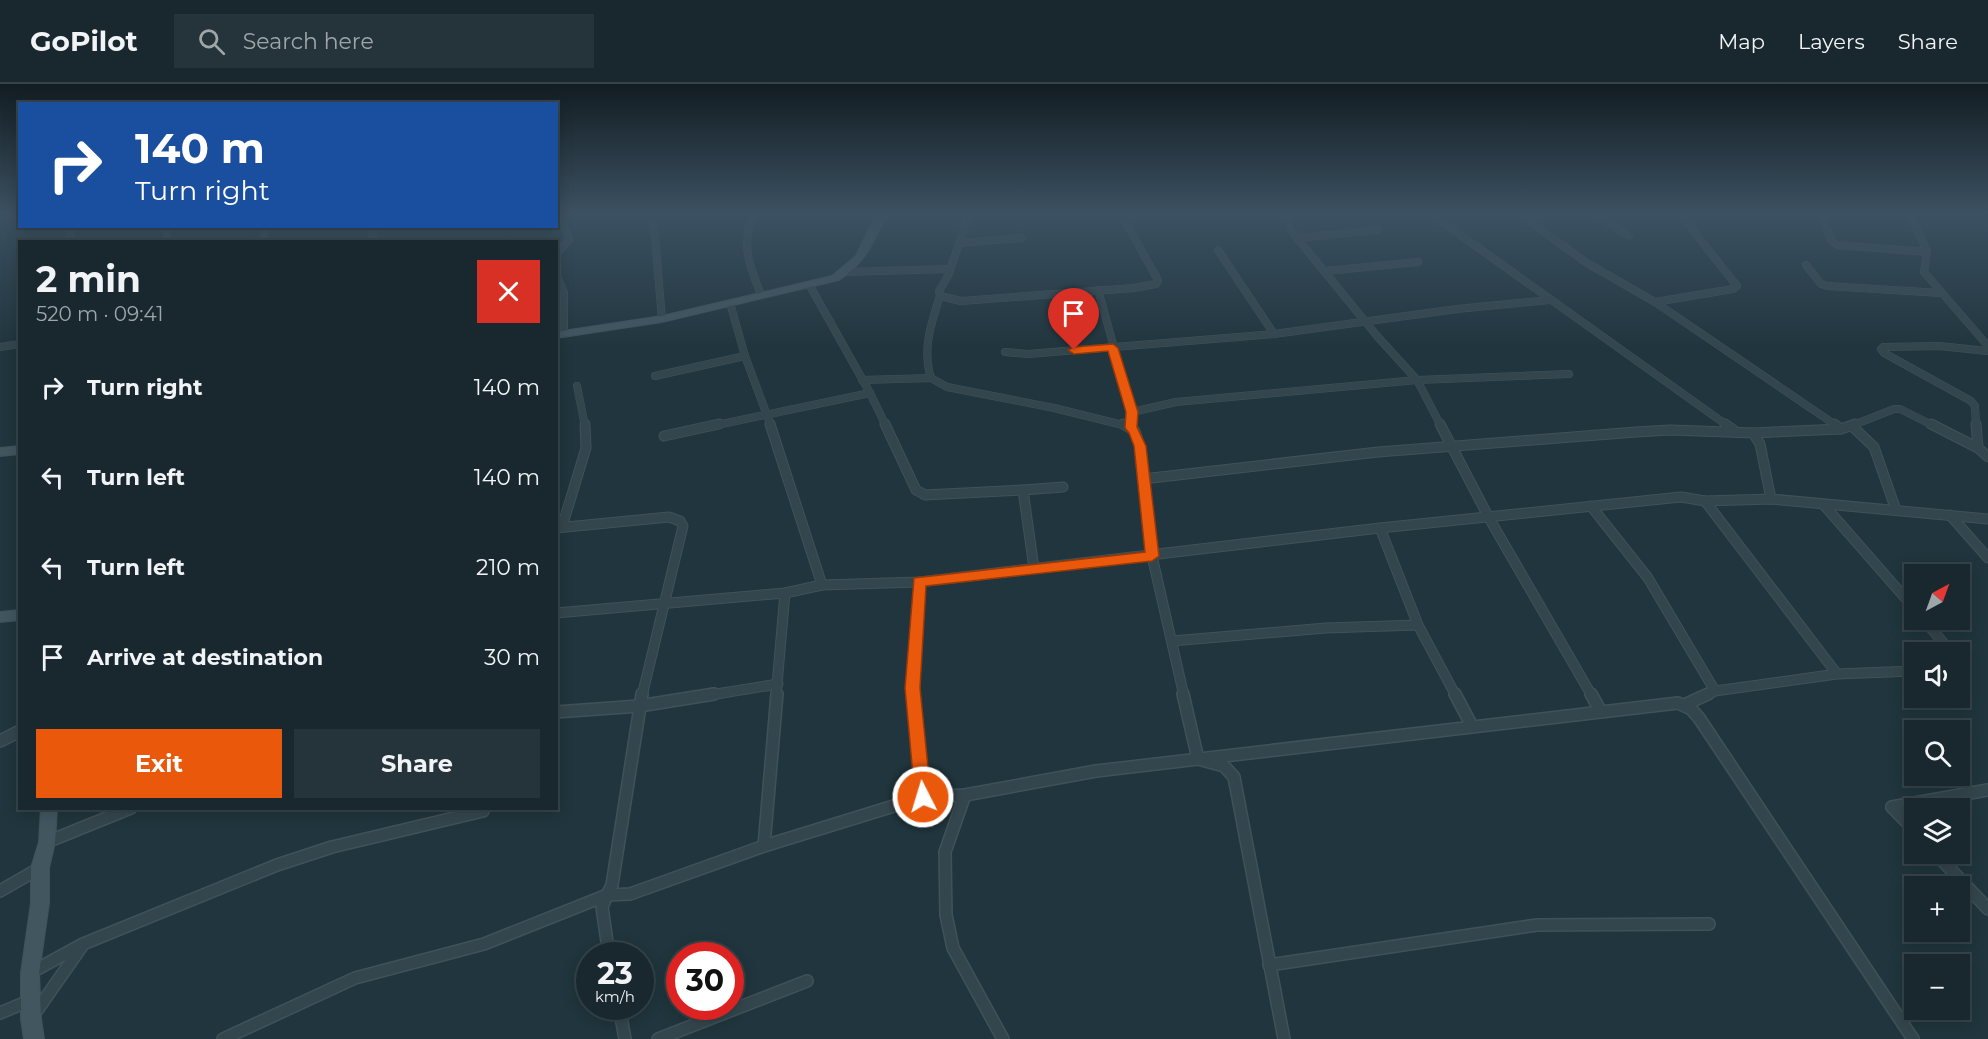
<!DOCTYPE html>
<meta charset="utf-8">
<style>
body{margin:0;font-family:Montserrat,sans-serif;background:#25343a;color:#f1f3f6;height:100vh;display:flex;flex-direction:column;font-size:22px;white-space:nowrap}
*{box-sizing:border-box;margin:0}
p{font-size:20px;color:#9fa6aa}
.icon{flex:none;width:33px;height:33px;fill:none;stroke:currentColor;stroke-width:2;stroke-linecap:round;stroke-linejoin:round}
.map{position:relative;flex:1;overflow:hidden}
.side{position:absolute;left:18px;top:156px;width:540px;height:570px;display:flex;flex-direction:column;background:#18282e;border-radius:0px;box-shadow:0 3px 15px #0003,0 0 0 2px #36444a}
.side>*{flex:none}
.top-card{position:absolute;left:18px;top:18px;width:540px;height:126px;border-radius:0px;box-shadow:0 3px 15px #0003,0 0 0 2px #36444a;background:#1a4fa0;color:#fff;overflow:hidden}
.needle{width:39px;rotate:41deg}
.tools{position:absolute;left:1904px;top:480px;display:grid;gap:12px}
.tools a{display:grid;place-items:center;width:66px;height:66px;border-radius:0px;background:#18282e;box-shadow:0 3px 15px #0003,0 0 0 2px #36444a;font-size:30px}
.speed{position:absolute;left:576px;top:858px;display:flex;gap:12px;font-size:30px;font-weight:700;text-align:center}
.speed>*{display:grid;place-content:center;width:78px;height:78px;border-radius:50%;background:#18282e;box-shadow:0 3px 15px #0003,0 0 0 2px #36444a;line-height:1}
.speed small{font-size:15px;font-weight:400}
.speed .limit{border:9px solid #d22;background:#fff;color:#111}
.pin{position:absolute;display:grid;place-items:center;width:51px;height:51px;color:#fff;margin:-62px -26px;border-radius:50% 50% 50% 0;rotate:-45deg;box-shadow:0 0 6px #0007}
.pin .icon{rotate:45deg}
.me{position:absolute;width:66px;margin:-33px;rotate:355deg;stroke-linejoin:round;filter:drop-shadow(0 0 4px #0008)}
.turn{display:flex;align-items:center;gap:21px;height:126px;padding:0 18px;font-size:27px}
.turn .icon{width:78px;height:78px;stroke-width:2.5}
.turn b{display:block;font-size:42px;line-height:51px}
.round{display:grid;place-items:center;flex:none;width:63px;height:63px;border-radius:0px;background:#25343a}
.summary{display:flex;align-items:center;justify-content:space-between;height:102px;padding:0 18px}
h1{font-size:36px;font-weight:700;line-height:45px}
.action{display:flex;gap:12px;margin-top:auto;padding:12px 18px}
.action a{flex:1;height:69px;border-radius:0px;background:#ea580c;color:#fff;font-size:24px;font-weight:700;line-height:69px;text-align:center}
.action a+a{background:#25343a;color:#f1f3f6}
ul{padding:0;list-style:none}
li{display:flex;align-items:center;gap:18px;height:90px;padding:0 18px}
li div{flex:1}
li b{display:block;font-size:22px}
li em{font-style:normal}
header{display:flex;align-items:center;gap:36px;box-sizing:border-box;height:84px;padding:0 30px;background:#18282e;border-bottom:2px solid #36444a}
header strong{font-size:28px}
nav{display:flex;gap:33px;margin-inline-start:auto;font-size:21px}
.search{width:420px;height:54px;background:#25343a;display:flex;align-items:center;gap:15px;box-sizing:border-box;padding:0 21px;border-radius:0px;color:#9fa6aa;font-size:22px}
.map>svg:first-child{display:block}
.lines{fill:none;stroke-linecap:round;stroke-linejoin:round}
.street-far2-casing{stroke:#405259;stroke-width:8}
.street-far1-casing{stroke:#405259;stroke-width:11}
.street-casing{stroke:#405259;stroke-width:14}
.secondary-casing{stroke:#405259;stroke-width:2}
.street-far2{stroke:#34464d;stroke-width:7}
.street-far1{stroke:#34464d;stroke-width:9}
.street{stroke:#34464d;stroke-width:11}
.secondary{fill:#425660;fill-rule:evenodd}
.route{fill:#ea580c;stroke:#983908;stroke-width:1.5}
</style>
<header>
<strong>GoPilot</strong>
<div class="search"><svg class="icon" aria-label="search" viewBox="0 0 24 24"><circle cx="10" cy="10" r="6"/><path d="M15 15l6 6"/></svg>Search here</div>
<nav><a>Map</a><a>Layers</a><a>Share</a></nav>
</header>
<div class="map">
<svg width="1988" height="955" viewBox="0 0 1988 955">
<rect width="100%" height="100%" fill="#20353d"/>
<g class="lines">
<defs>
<g id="street-far2">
<polyline points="561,130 569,156 557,169 557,192 564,208 564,250"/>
<polyline points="649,130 654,142 662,235"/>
<path d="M753,130C741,163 749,180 761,211"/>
<polyline points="1283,130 1293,149 1377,252 1417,296 1441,342"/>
<polyline points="1431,130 1728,342"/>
<polyline points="1519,130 1587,179 1655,218 1837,342"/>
<polyline points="1596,130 1629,152"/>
<polyline points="1821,130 1831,156 1837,161 1927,168"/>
<polyline points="1910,130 1927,168 1924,188 1988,262"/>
<polyline points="1532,139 1543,130"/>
<polyline points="166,142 168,158"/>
<polyline points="372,142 373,158"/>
<polyline points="1298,154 1377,146"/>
<polyline points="70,158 71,142"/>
<polyline points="263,158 265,142"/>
<polyline points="959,159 1022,154"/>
<polyline points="1218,166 1274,250"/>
<polyline points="1806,181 1821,200 1827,202 1941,209"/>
<polyline points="1325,187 1418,178"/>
<polyline points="845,188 949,185"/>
<polyline points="810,202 870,309 886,342"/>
<polyline points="1098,206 1132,328 1131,342"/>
<polyline points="940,212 961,217 1134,204 1156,200 1158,196 1121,130"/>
<polyline points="1655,218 1733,205 1737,202 1680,130"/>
<polyline points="730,219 745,272 771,342"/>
<polyline points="0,263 20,260"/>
<polyline points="1005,268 1028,270 1274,250 1457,225 1550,216"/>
<polyline points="655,292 745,272"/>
<path d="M931,294C922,265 931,240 940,212L939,207L948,192L969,130"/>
<polyline points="862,296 931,294 947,303 1054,324 1127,342"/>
<polyline points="577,302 585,342"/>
<polyline points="1132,328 1176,318 1417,296 1569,290"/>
<polyline points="712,342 870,309"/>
<polyline points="1851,342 1894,325 1900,325 1934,342"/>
<polyline points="1976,342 1975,322 1971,317 1884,269 1881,265 1883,263 1939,262 1988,267"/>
</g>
<g id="street-far1">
<polyline points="770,340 822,501"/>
<polyline points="885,340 916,406 925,411 1023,406"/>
<polyline points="1123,340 1135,347 1140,362 1152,472 1184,612"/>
<polyline points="1440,340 1489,434 1592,612"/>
<polyline points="1725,340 1736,348"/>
<polyline points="1834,340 1841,345"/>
<polyline points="1931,340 1978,364 1988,373"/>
<polyline points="1976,340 1978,364"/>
<polyline points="1853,343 1874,363 1896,426"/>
<polyline points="1131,344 1131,340"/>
<polyline points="1753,349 1760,360 1771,415"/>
<polyline points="664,352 719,340"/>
<polyline points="1143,395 1378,368 1636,348 1671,346 1753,349 1841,345 1855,340"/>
<polyline points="1705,417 1837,590"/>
<polyline points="1823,420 1914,524"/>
<polyline points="1591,422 1648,494 1715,607"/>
<polyline points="1950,431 1988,474"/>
<polyline points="562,443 586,364 585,340"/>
<polyline points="556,444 669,433 680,437 683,442 642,612"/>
<polyline points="1380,444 1418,541 1456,612"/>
<polyline points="1034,484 1023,406 1063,403"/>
<polyline points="556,529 785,509 822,501 919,498 1380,444 1681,413 1705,417 1771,415 1988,435"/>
<polyline points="1924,536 1951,568"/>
<polyline points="1172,557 1326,544 1418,541"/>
<polyline points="704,612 778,600"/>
<polyline points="776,612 785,509"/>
<polyline points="914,612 919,498"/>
<polyline points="1705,612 1715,607 1837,590 1914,587"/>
</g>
<g id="street">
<polyline points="642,610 612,801 607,811 630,810 764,762 923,713 965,711 1096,687 1678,619 1691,625 1699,634 1913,955"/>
<polyline points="914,610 923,713"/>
<polyline points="1183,610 1198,675 1224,682 1234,693 1284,955"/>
<polyline points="1455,610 1472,642"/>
<polyline points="1591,610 1601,628"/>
<polyline points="1684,621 1708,610"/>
<polyline points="556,628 639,622 714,610"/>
<polyline points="0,657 20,647"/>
<polyline points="965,711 945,768 946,831 953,864 1003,955"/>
<polyline points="1892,723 1988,706"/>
<polyline points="1892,723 1914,746"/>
<polyline points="47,758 131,724"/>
<polyline points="764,762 777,610"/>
<polyline points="1936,770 1988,825"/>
<polyline points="0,807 40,784"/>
<polyline points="1269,881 1537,841 1709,840"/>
<polyline points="30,889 83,860 277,781 332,763 483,727"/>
<polyline points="619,922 625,955"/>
<polyline points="0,929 31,916"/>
<polyline points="33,932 82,862"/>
<polyline points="223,955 355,894 484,860 607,811 602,823 609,872"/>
<polyline points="658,955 807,897"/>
</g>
<g id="secondary">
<path d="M876,130H886C874,158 865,179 839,196L662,238L556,254V248L662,232L832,192L856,172Z"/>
<polygon points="20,362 20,370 0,372 0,364"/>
<polygon points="20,526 20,536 0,538 0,528"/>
<polygon points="41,724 57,724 55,758 49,784 49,819 39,889 41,935 44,955 24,955 21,935 21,889 31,819 31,784 39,758"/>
</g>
</defs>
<use href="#street-far2" class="street-far2-casing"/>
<use href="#street-far1" class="street-far1-casing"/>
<use href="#street" class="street-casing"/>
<use href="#secondary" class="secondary-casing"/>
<use href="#street-far2" class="street-far2"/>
<use href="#street-far1" class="street-far1"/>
<use href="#street" class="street"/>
<use href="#secondary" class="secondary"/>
</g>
<linearGradient id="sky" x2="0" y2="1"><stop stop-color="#121d22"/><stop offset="0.49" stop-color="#3c5162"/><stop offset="1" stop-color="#3c5162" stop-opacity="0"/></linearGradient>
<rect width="1988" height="264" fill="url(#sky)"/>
<polygon class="route" points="1113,260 1118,264 1138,328 1137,343 1146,362 1159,472 1152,477 926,502 920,604 931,713 929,718 923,721 917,718 915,713 905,604 914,494 1145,468 1134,362 1129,349 1125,344 1126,328 1108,267 1074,270 1068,266 1074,263"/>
</svg>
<div class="tools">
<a><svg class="needle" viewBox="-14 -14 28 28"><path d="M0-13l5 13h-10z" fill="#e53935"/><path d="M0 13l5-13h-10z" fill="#9fa6aa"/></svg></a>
<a><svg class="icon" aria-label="sound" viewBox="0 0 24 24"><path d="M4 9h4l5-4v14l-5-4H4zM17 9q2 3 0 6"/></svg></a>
<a><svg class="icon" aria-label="search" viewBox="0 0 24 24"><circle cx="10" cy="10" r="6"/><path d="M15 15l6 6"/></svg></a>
<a><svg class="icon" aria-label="layers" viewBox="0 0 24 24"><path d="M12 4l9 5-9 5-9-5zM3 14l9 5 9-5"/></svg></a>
<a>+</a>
<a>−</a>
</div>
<div class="speed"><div>23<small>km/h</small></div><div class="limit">30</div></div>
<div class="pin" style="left:1074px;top:266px;background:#d93025"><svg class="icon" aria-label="arrive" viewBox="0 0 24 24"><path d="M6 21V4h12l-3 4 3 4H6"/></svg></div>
<svg class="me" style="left:923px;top:713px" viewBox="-20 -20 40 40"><circle r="17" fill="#ea580c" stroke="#fff" stroke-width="3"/><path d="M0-11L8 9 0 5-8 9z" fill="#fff"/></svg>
<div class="top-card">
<div class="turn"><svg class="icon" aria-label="right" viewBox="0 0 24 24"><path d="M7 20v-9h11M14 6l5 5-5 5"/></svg><div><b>140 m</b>Turn right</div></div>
</div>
<section class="side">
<div class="summary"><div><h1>2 min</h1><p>520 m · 09:41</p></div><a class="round" style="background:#d93025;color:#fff"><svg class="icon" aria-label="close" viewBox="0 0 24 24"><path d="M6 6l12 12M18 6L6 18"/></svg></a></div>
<ul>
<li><svg class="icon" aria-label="right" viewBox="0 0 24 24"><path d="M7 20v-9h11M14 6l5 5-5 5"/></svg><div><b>Turn right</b></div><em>140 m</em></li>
<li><svg class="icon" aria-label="left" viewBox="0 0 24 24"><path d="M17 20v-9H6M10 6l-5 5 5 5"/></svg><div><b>Turn left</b></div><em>140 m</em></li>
<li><svg class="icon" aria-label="left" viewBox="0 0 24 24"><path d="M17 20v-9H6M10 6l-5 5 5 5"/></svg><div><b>Turn left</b></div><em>210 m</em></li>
<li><svg class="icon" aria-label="arrive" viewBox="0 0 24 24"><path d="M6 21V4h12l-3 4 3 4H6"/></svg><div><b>Arrive at destination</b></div><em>30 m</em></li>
</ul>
<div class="action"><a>Exit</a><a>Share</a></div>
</section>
</div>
